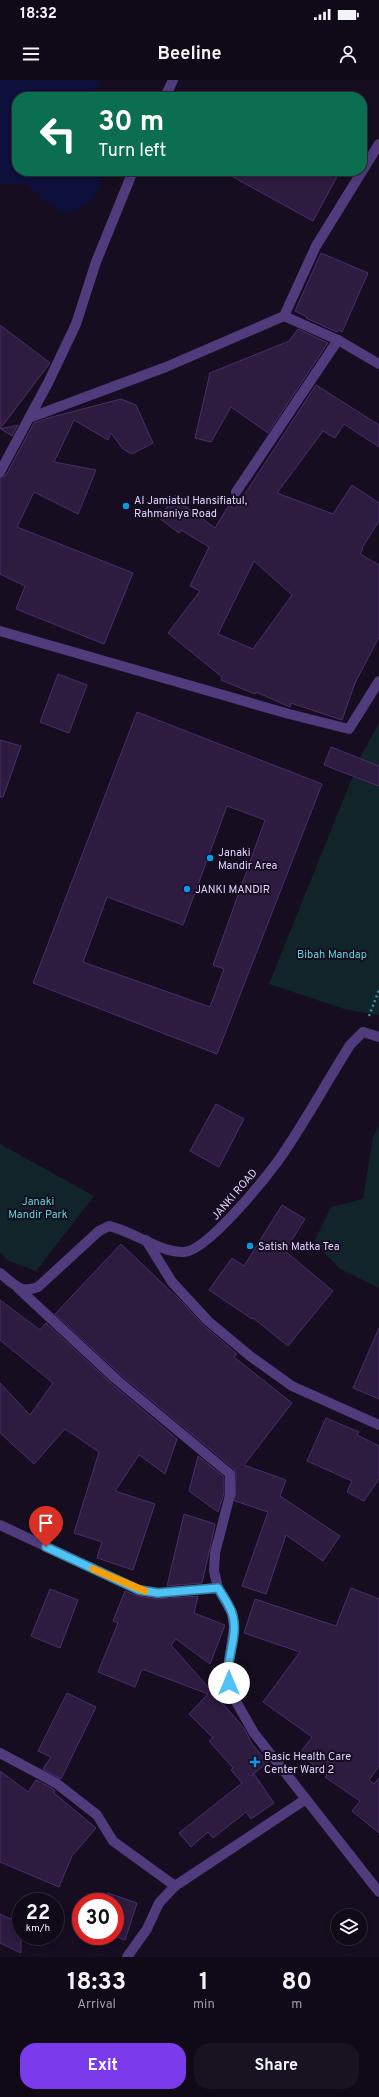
<!DOCTYPE html>
<style>
body{margin:0;font-family:Overpass,sans-serif;background:#191321;color:#f1f3f6;height:100vh;display:flex;flex-direction:column;font-size:15px;white-space:nowrap}
*{box-sizing:border-box;margin:0}
p{font-size:13px;color:#9c9aa2}
.icon{flex:none;width:22px;height:22px;fill:none;stroke:currentColor;stroke-width:2;stroke-linecap:round;stroke-linejoin:round}
.map{position:relative;height:1877px;overflow:hidden}
.panel{display:flex;flex-direction:column;background:#100a18;flex:1}
.panel>*{flex:none}
.guide{position:absolute;left:12px;top:12px;width:355px;height:84px;border-radius:16px;box-shadow:0 2px 6px #0003,0 0 0 1px #302b37;background:#0b6e4f;color:#fff;overflow:hidden}
.fabs{position:absolute;left:331px;top:1829px;display:grid;gap:8px}
.fabs a{display:grid;place-items:center;width:36px;height:36px;border-radius:50%;background:#100a18;box-shadow:0 2px 6px #0003,0 0 0 1px #302b37;font-size:20px}
.speed{position:absolute;left:12px;top:1813px;display:flex;gap:8px;font-size:20px;font-weight:700;text-align:center}
.speed>*{display:grid;place-content:center;width:52px;height:52px;border-radius:50%;background:#100a18;box-shadow:0 2px 6px #0003,0 0 0 1px #302b37;line-height:1}
.speed small{font-size:10px;font-weight:400}
.speed .limit{border:6px solid #d22;background:#fff;color:#111}
.pin{position:absolute;display:grid;place-items:center;width:34px;height:34px;color:#fff;margin:-41px -17px;border-radius:50% 50% 50% 0;rotate:-45deg;box-shadow:0 0 4px #0007}
.pin .icon{rotate:45deg}
.me{position:absolute;width:44px;margin:-22px;rotate:0deg;stroke-linejoin:round;filter:drop-shadow(0 0 3px #0008)}
.turn{display:flex;align-items:center;gap:14px;height:84px;padding:0 20px;font-size:18px}
.turn .icon{width:52px;height:52px;stroke-width:2.5}
.turn b{display:block;font-size:28px;line-height:34px}
.eta{display:flex;justify-content:space-evenly;align-items:center;height:68px;text-align:center}
.eta b{font-size:24px;font-weight:700;line-height:28px}
.button{display:flex;gap:8px;margin-top:auto;padding:8px 20px}
.button a{flex:1;height:46px;border-radius:16px;background:#7c3aed;color:#fff;font-size:16px;font-weight:700;line-height:46px;text-align:center}
.button a+a{background:#191321;color:#f1f3f6}
.status{display:flex;justify-content:space-between;align-items:center;height:28px;padding:0 20px;background:#100a18;direction:ltr}
.status svg{height:11px;fill:currentColor}
header{display:flex;justify-content:space-between;align-items:center;height:52px;padding:0 20px;background:#100a18;font-size:18px;font-weight:700}
.map>svg:first-child{display:block}
.green{fill:#11242a}
.water{fill:#0c103b}
.building{fill:#2d1b40;stroke:#4b2e6b;fill-rule:evenodd}
.lines{fill:none;stroke-linecap:round;stroke-linejoin:round}
.path{stroke:#3491ac;stroke-width:2.5;stroke-dasharray:2 3;stroke-linecap:butt}
.minor{stroke:#503b7d;stroke-width:10}
.tertiary{stroke:#503b7d;stroke-width:10}
.route-casing{stroke:#337fa1;stroke-width:10}
.route{stroke:#4fc3f7;stroke-width:7}
.slow{stroke:#f59e0b;stroke-width:7}
.poi-dot{fill:#0c96ec;stroke:#160e20;stroke-width:1.5}
.labels{text-anchor:middle;stroke-width:4;stroke-linejoin:round;paint-order:stroke}
.poi-label{font-size:11px;fill:#e1cffd;stroke:#160e20;text-anchor:start}
.park-label{font-size:11px;fill:#5fd5d8;stroke:#160e20}
.street-label{font-size:11px;fill:#e1cffd;stroke:#160e20}
</style>
<div class="status"><b>18:32</b><svg viewBox="0 0 49 12"><path d="M0 12V9h3v3zM5 12V6h3v6zM10 12V3h3v9zM15 12V0h3v12zM26 1h20v11H26zM47 4h2v5h-2z"/></svg></div>
<header><svg class="icon" aria-label="menu" viewBox="0 0 24 24"><path d="M4 6h16M4 12h16M4 18h16"/></svg>Beeline<svg class="icon" aria-label="person" viewBox="0 0 24 24"><circle cx="12" cy="8" r="4"/><path d="M4 21q1-7 8-7t8 7"/></svg></header>
<div class="map">
<svg width="379" height="1877" viewBox="0 0 379 1877">
<rect width="100%" height="100%" fill="#160e20"/>
<g class="green">
<polygon points="379,643 379,935 344,929 269,904 361,676"/>
<polygon points="379,1045 379,1208 340,1189 314,1162 331,1127 363,1119 373,1057"/>
<polygon points="0,1064 94,1116 36,1191 9,1181 0,1173"/>
</g>
<polygon class="water" points="0,0 100,0 90,17 17,17 17,91 95,91 102,99 93,119 68,134 50,125 26,104 0,104"/>
<g class="building">
<polygon points="222,91 340,91 313,141"/>
<polygon points="321,173 368,193 342,252 339,250 337,252 306,238 307,237 295,231"/>
<polygon points="0,245 50,283 0,349"/>
<polygon points="298,249 328,263 268,353 231,327 211,362 195,358 210,293 289,261"/>
<path d="M316,305L379,345V367L344,344L335,358L323,351L277,413L333,434L352,405L379,423V441L362,468L363,469L360,474L379,485V557L355,603L342,640L291,623L290,627L256,612L255,614L221,600L222,597L168,553L200,511L190,506L209,467L181,450L179,453L159,438L176,415L180,422L215,448L229,425L235,429ZM254,481L292,515L253,569L218,554Z"/>
<polygon points="121,319 136,325 153,363 132,374 123,369 111,353 108,360 74,340 54,382 96,390 78,434 34,412 17,447 133,493 104,564 16,529 25,506 0,494 0,398 6,395 34,343 52,337"/>
<polygon points="18,345 12,356 1,349"/>
<polygon points="58,594 87,605 69,653 40,642"/>
<path d="M137,632L322,704L217,974L33,903ZM227,726L265,740L213,885L224,889L210,927L83,882L107,817L183,845Z"/>
<polygon points="0,660 21,666 3,717 0,717"/>
<polygon points="331,667 379,686 379,706 324,685"/>
<polygon points="216,1024 244,1039 219,1087 190,1071"/>
<polygon points="282,1125 305,1139 285,1171 333,1211 288,1266 253,1238 252,1239 209,1210 232,1178 244,1186"/>
<polygon points="121,1164 182,1222 203,1245 237,1274 234,1277 292,1323 244,1385 286,1400 280,1416 340,1456 323,1481 286,1455 266,1514 242,1506 268,1432 235,1421 236,1394 234,1389 121,1295 55,1234"/>
<polygon points="0,1220 40,1250 46,1243 113,1305 177,1359 165,1394 139,1375 115,1411 155,1424 133,1490 97,1478 102,1462 74,1453 99,1372 65,1349 34,1384 0,1353 0,1303 30,1335 53,1303 0,1260"/>
<polygon points="379,1248 379,1319 353,1308"/>
<polygon points="326,1338 359,1352 357,1355 379,1366 379,1399 364,1421 347,1412 352,1401 307,1381"/>
<polygon points="198,1376 224,1397 224,1414 218,1432 189,1411"/>
<polygon points="184,1434 215,1444 212,1459 202,1503 167,1506"/>
<polygon points="351,1508 379,1519 379,1686 369,1700 374,1704 379,1698 379,1753 352,1731 360,1721 325,1697 327,1695 299,1674 312,1657 263,1622 300,1572 244,1553 255,1519 336,1546"/>
<polygon points="50,1509 78,1520 60,1568 31,1556"/>
<polygon points="125,1511 138,1516 157,1519 198,1516 194,1533 225,1545 210,1584 176,1559 171,1565 244,1648 252,1664 268,1682 251,1696 254,1694 274,1723 251,1739 246,1732 213,1758 208,1752 191,1767 179,1753 242,1703 231,1690 233,1688 209,1661 213,1658 189,1634 208,1614 142,1589 135,1607 98,1592 118,1543 113,1541"/>
<polygon points="67,1613 96,1627 61,1699 43,1689 51,1677 38,1671"/>
<polygon points="0,1691 28,1712 36,1700 52,1708 55,1711 54,1713 96,1748 72,1776 59,1807 0,1782"/>
<polygon points="108,1813 137,1823 125,1860 113,1856 115,1856 115,1822 105,1822"/>
<polygon points="0,1834 21,1844 21,1873 0,1863"/>
</g>
<g class="lines">
<polyline class="path" points="369,936 379,910"/>
<g class="minor">
<polyline points="165,17 173,0"/>
<polyline points="284,236 338,260 379,284"/>
<polyline points="29,338 48,303 76,244 96,182 133,91"/>
<polyline points="0,392 29,338 166,287 284,236 316,166 379,64"/>
<polyline points="236,412 338,260"/>
<polyline points="0,551 289,634 349,649 379,601"/>
<polyline points="18,1208 117,1300 230,1394 230,1415 215,1473 214,1491 218,1508 232,1533 234,1547 227,1595 230,1611 254,1653 379,1812"/>
<polyline points="0,1445 139,1510 158,1513 218,1508"/>
<polyline points="0,1673 56,1703 97,1735 113,1761 175,1806"/>
<polyline points="127,1877 147,1849 159,1823 175,1806 306,1719"/>
</g>
<g class="tertiary">
<polyline points="146,1160 172,1202 208,1241 250,1276 292,1306 379,1345"/>
<path d="M0,1193C14,1204 20,1214 38,1207L99,1151L109,1146C133,1151 160,1173 184,1172C207,1171 263,1101 278,1081C304,1044 326,1003 350,965L363,952L379,957"/>
</g>
</g>
<g class="lines">
<defs>
<path id="route" d="M46,1467L139,1510L158,1513L218,1508C223,1516 229,1524 232,1533C240,1556 224,1580 229,1603"/>
</defs>
<use href="#route" class="route-casing"/>
<use href="#route" class="route"/>
<polyline class="slow" points="93,1489 145,1511"/>
</g>
<g class="poi-dot">
<circle cx="126" cy="426" r="4"/>
<circle cx="210" cy="778" r="4"/>
<circle cx="187" cy="809" r="4"/>
<circle cx="250" cy="1166" r="4"/>
<path d="M253 1676h4v4h4v4h-4v4h-4v-4h-4v-4h4z"/>
</g>
<g class="labels">
<g class="poi-label">
<text x="134" y="424">Al Jamiatul Hansifiatul,<tspan x="134" dy="13">Rahmaniya Road</tspan></text>
<text x="218" y="776">Janaki<tspan x="218" dy="13">Mandir Area</tspan></text>
<text x="195" y="813">JANKI MANDIR</text>
<text x="258" y="1170">Satish Matka Tea</text>
<text x="264" y="1680">Basic Health Care<tspan x="264" dy="13">Center Ward 2</tspan></text>
</g>
<g class="park-label">
<text x="332" y="878">Bibah Mandap</text>
<text x="38" y="1125">Janaki<tspan x="38" dy="13">Mandir Park</tspan></text>
</g>
<g class="street-label">
<text transform="translate(234 1114) rotate(-49)" y="4">JANKI ROAD</text>
</g>
</g>
</svg>
<div class="fabs">
<a><svg class="icon" aria-label="layers" viewBox="0 0 24 24"><path d="M12 4l9 5-9 5-9-5zM3 14l9 5 9-5"/></svg></a>
</div>
<div class="speed"><div>22<small>km/h</small></div><div class="limit">30</div></div>
<div class="pin" style="left:46px;top:1467px;background:#d93025"><svg class="icon" aria-label="arrive" viewBox="0 0 24 24"><path d="M6 21V4h12l-3 4 3 4H6"/></svg></div>
<svg class="me" style="left:229px;top:1603px" viewBox="-20 -20 40 40"><circle r="19" fill="#fff"/><path d="M0-13L10 11 0 6-10 11z" fill="#4fc3f7"/></svg>
<div class="guide">
<div class="turn"><svg class="icon" aria-label="left" viewBox="0 0 24 24"><path d="M17 20v-9H6M10 6l-5 5 5 5"/></svg><div><b>30 m</b>Turn left</div></div>
</div>
</div>
<section class="panel">
<div class="eta">
<div><b>18:33</b><p>Arrival</p></div>
<div><b>1</b><p>min</p></div>
<div><b>80</b><p>m</p></div>
</div>
<div class="button"><a>Exit</a><a>Share</a></div>
</section>
